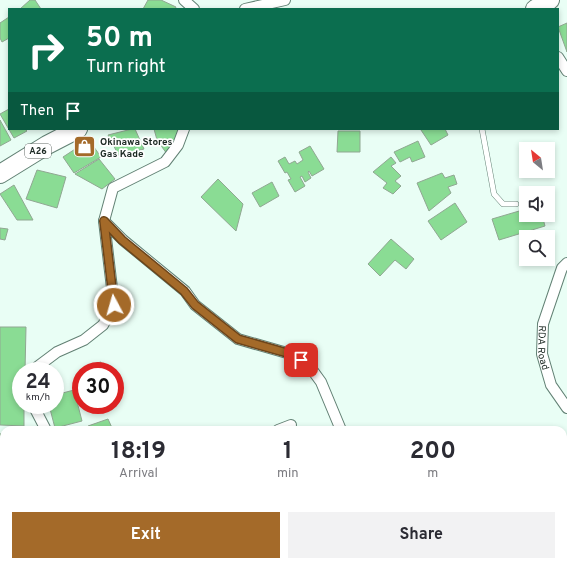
<!DOCTYPE html>
<style>
body{margin:0;font-family:Overpass,sans-serif;background:#f2f2f3;color:#2b2b33;height:100vh;display:flex;flex-direction:column;font-size:15px;white-space:nowrap}
*{box-sizing:border-box;margin:0}
p{font-size:13px;color:#7c7c81}
.icon{flex:none;width:22px;height:22px;fill:none;stroke:currentColor;stroke-width:2;stroke-linecap:round;stroke-linejoin:round}
.map{position:relative;flex:1;overflow:hidden}
.sheet{position:absolute;left:0px;top:426px;width:567px;height:140px;display:flex;flex-direction:column;background:#fff;border-radius:12px 12px 0 0;box-shadow:0 2px 6px #0003}
.sheet>*{flex:none}
.banner{position:absolute;left:8px;top:8px;width:551px;height:122px;border-radius:0px;box-shadow:0 2px 6px #0003;background:#0b6e4f;color:#fff;overflow:hidden}
.needle{width:26px;rotate:330deg}
.controls{position:absolute;left:519px;top:142px;display:grid;gap:8px}
.controls a{display:grid;place-items:center;width:36px;height:36px;border-radius:0px;background:#fff;box-shadow:0 2px 6px #0003;font-size:20px}
.speed{position:absolute;left:12px;top:362px;display:flex;gap:8px;font-size:20px;font-weight:700;text-align:center}
.speed>*{display:grid;place-content:center;width:52px;height:52px;border-radius:50%;background:#fff;box-shadow:0 2px 6px #0003;line-height:1}
.speed small{font-size:10px;font-weight:400}
.speed .limit{border:6px solid #d22;background:#fff;color:#111}
.pin{position:absolute;display:grid;place-items:center;width:34px;height:34px;color:#fff;margin:-17px;border-radius:8px;box-shadow:0 2px 6px #0006}
.me{position:absolute;width:44px;margin:-22px;rotate:354deg;stroke-linejoin:round;filter:drop-shadow(0 0 3px #0008)}
.turn{display:flex;align-items:center;gap:14px;height:84px;padding:0 12px;font-size:18px}
.turn .icon{width:52px;height:52px;stroke-width:2.5}
.turn b{display:block;font-size:28px;line-height:34px}
.then{display:flex;align-items:center;height:38px;padding:0 12px;background:#0003;gap:8px;font-size:15px}
.eta{display:flex;justify-content:space-evenly;align-items:center;height:68px;text-align:center}
.eta b{font-size:24px;font-weight:700;line-height:28px}
.primary-button{display:flex;gap:8px;margin-top:auto;padding:8px 12px}
.primary-button a{flex:1;height:46px;border-radius:0px;background:#a46a29;color:#fff;font-size:16px;font-weight:700;line-height:46px;text-align:center}
.primary-button a+a{background:#f2f2f3;color:#2b2b33}
.map>svg:first-child{display:block}
.green{fill:#b9d199}
.building{fill:#8adc94;stroke:#90a792}
.lines{fill:none;stroke-linecap:round;stroke-linejoin:round}
.lane-casing{stroke:#628174;stroke-width:6}
.street-casing{stroke:#628174;stroke-width:12}
.highway-casing{stroke:#628174;stroke-width:20}
.lane{stroke:#fff;stroke-width:5}
.street{stroke:#fff;stroke-width:10}
.highway{stroke:#fff;stroke-width:18}
.route-casing{stroke:#6b451b;stroke-width:10}
.route{stroke:#a46a29;stroke-width:7}
.labels{text-anchor:middle;stroke-width:3.5;stroke-linejoin:round;paint-order:stroke}
.shield{fill:#fff;stroke:#606965;stroke-width:1}
.shield-label{font-size:9px;font-weight:bold;fill:#1c2923}
.poi-label{font-size:10px;font-weight:bold;fill:#1c2923;stroke:#fff;text-anchor:start}
.street-label{font-size:10px;fill:#1c2923;stroke:#fff}
</style>
<div class="map">
<svg width="567" height="566" viewBox="0 0 567 566">
<rect width="100%" height="100%" fill="#e9fef5"/>
<polygon class="green" points="545,562 558,562 559,566 531,566"/>
<g class="building">
<polygon points="30,0 35,0 41,9 20,9"/>
<polygon points="148,0 161,0 176,7 175,9 143,9"/>
<polygon points="9,17 9,38 2,42 0,38 0,23"/>
<polygon points="567,23 567,52 558,27"/>
<polygon points="9,109 9,129 25,129 27,131 14,138 0,114"/>
<polygon points="0,120 11,140 0,146"/>
<polygon points="132,129 135,129 144,149 119,156 108,135"/>
<polygon points="154,129 181,129 167,154 157,140"/>
<polygon points="422,129 445,129 448,135 431,145 421,130"/>
<polygon points="338,131 360,131 360,152 337,152"/>
<polygon points="89,140 101,157 74,173 63,157"/>
<polygon points="418,141 425,157 412,162 410,157 400,162 394,152"/>
<polygon points="310,146 324,169 312,176 309,171 308,172 311,178 305,182 302,176 300,177 305,186 295,192 288,180 291,179 287,172 285,173 278,161 285,157 289,164 295,161 297,164 303,160 299,152"/>
<polygon points="391,157 396,163 391,166 401,176 395,181 401,186 393,194 383,188 387,183 373,172"/>
<polygon points="99,159 115,179 102,189 75,174"/>
<polygon points="37,170 66,177 57,208 26,199"/>
<polygon points="442,173 445,178 454,175 457,184 448,187 451,193 429,211 417,183"/>
<polygon points="218,179 243,204 236,231 201,197"/>
<polygon points="272,182 279,196 260,207 252,193"/>
<polygon points="14,185 33,220 17,220 0,194"/>
<polygon points="455,203 467,222 441,240 428,221"/>
<polygon points="526,209 526,215 542,215 545,226 499,240 492,219"/>
<polygon points="0,228 8,229 5,240 0,239"/>
<polygon points="391,239 414,259 406,269 395,260 380,276 368,264"/>
<polygon points="0,327 26,327 25,371 21,371 21,405 24,405 24,426 0,425"/>
<polygon points="101,362 102,369 111,366 112,371 93,371 94,371 93,364"/>
<polygon points="74,390 82,421 55,428 49,405 55,405 55,395"/>
<polygon points="108,419 113,430 90,430 88,426"/>
<polygon points="4,433 4,474 0,474 0,434"/>
<polygon points="308,562 353,562 354,563 346,566 315,566 315,565 309,566"/>
<polygon points="380,562 416,562 417,566 382,566"/>
<polygon points="437,562 470,562 471,566 438,566"/>
</g>
<g class="lines">
<defs>
<polyline id="lane" points="482,129 494,194 503,204 516,204"/>
<g id="street">
<polyline points="184,0 194,9"/>
<polyline points="245,9 285,0"/>
<polyline points="558,57 567,71"/>
<polyline points="104,221 123,240 185,291 195,305 238,339 294,355 308,364 321,382 341,430"/>
<path id="s1" d="M567,263L562,268L543,324L542,354L551,385L567,408"/>
<polyline points="36,371 37,367 57,352 84,340 103,325 114,305 104,221 113,188 165,162 178,145 184,129"/>
<polyline points="33,405 46,430"/>
<polyline points="278,430 291,425"/>
<polyline points="0,549 4,548"/>
</g>
<g id="highway">
<polyline points="535,9 550,0"/>
<polyline points="0,174 47,145 78,129"/>
</g>
</defs>
<use href="#lane" class="lane-casing"/>
<use href="#street" class="street-casing"/>
<use href="#highway" class="highway-casing"/>
<use href="#lane" class="lane"/>
<use href="#street" class="street"/>
<use href="#highway" class="highway"/>
</g>
<g class="lines">
<defs>
<polyline id="route" points="114,305 104,221 122,240 184,291 195,305 238,339 294,355 301,360"/>
</defs>
<use href="#route" class="route-casing"/>
<use href="#route" class="route"/>
</g>
<defs>
<symbol id="shop-square" viewBox="-11 -11 22 22"><rect x="-9" y="-9" width="18" height="18" rx="4" fill="#a46a29" stroke="#fff"/><path d="M-5-2.5h2.3a2.7 3.5 0 0 1 5.4 0H5L5.5 6h-11ZM-1.5-2.5h3a1.5 2.3 0 0 0-3 0Z" fill="#fff"/></symbol>
</defs>
<g fill-rule="evenodd">
<use href="#shop-square" x="72" y="134" width="25" height="25"/>
</g>
<g class="labels">
<rect class="shield" x="25" y="144" width="26" height="14" rx="3"/>
<g class="shield-label">
<text x="38" y="154">A26</text>
</g>
<g class="poi-label">
<text x="100" y="145">Okinawa Stores<tspan x="100" dy="12">Gas Kade</tspan></text>
</g>
<g class="street-label">
<text dy="4" stroke="none"><textPath href="#s1" startOffset="90">RDA Road</textPath></text>
</g>
</g>
</svg>
<div class="controls">
<a><svg class="needle" viewBox="-14 -14 28 28"><path d="M0-13l5 13h-10z" fill="#e53935"/><path d="M0 13l5-13h-10z" fill="#7c7c81"/></svg></a>
<a><svg class="icon" aria-label="sound" viewBox="0 0 24 24"><path d="M4 9h4l5-4v14l-5-4H4zM17 9q2 3 0 6"/></svg></a>
<a><svg class="icon" aria-label="search" viewBox="0 0 24 24"><circle cx="10" cy="10" r="6"/><path d="M15 15l6 6"/></svg></a>
</div>
<div class="speed"><div>24<small>km/h</small></div><div class="limit">30</div></div>
<div class="pin" style="left:301px;top:360px;background:#d93025"><svg class="icon" aria-label="arrive" viewBox="0 0 24 24"><path d="M6 21V4h12l-3 4 3 4H6"/></svg></div>
<svg class="me" style="left:114px;top:305px" viewBox="-20 -20 40 40"><circle r="17" fill="#a46a29" stroke="#fff" stroke-width="3"/><path d="M0-11L8 9 0 5-8 9z" fill="#fff"/></svg>
<div class="banner">
<div class="turn"><svg class="icon" aria-label="right" viewBox="0 0 24 24"><path d="M7 20v-9h11M14 6l5 5-5 5"/></svg><div><b>50 m</b>Turn right</div></div>
<div class="then">Then<svg class="icon" aria-label="arrive" viewBox="0 0 24 24"><path d="M6 21V4h12l-3 4 3 4H6"/></svg></div>
</div>
<section class="sheet">
<div class="eta">
<div><b>18:19</b><p>Arrival</p></div>
<div><b>1</b><p>min</p></div>
<div><b>200</b><p>m</p></div>
</div>
<div class="primary-button"><a>Exit</a><a>Share</a></div>
</section>
</div>
